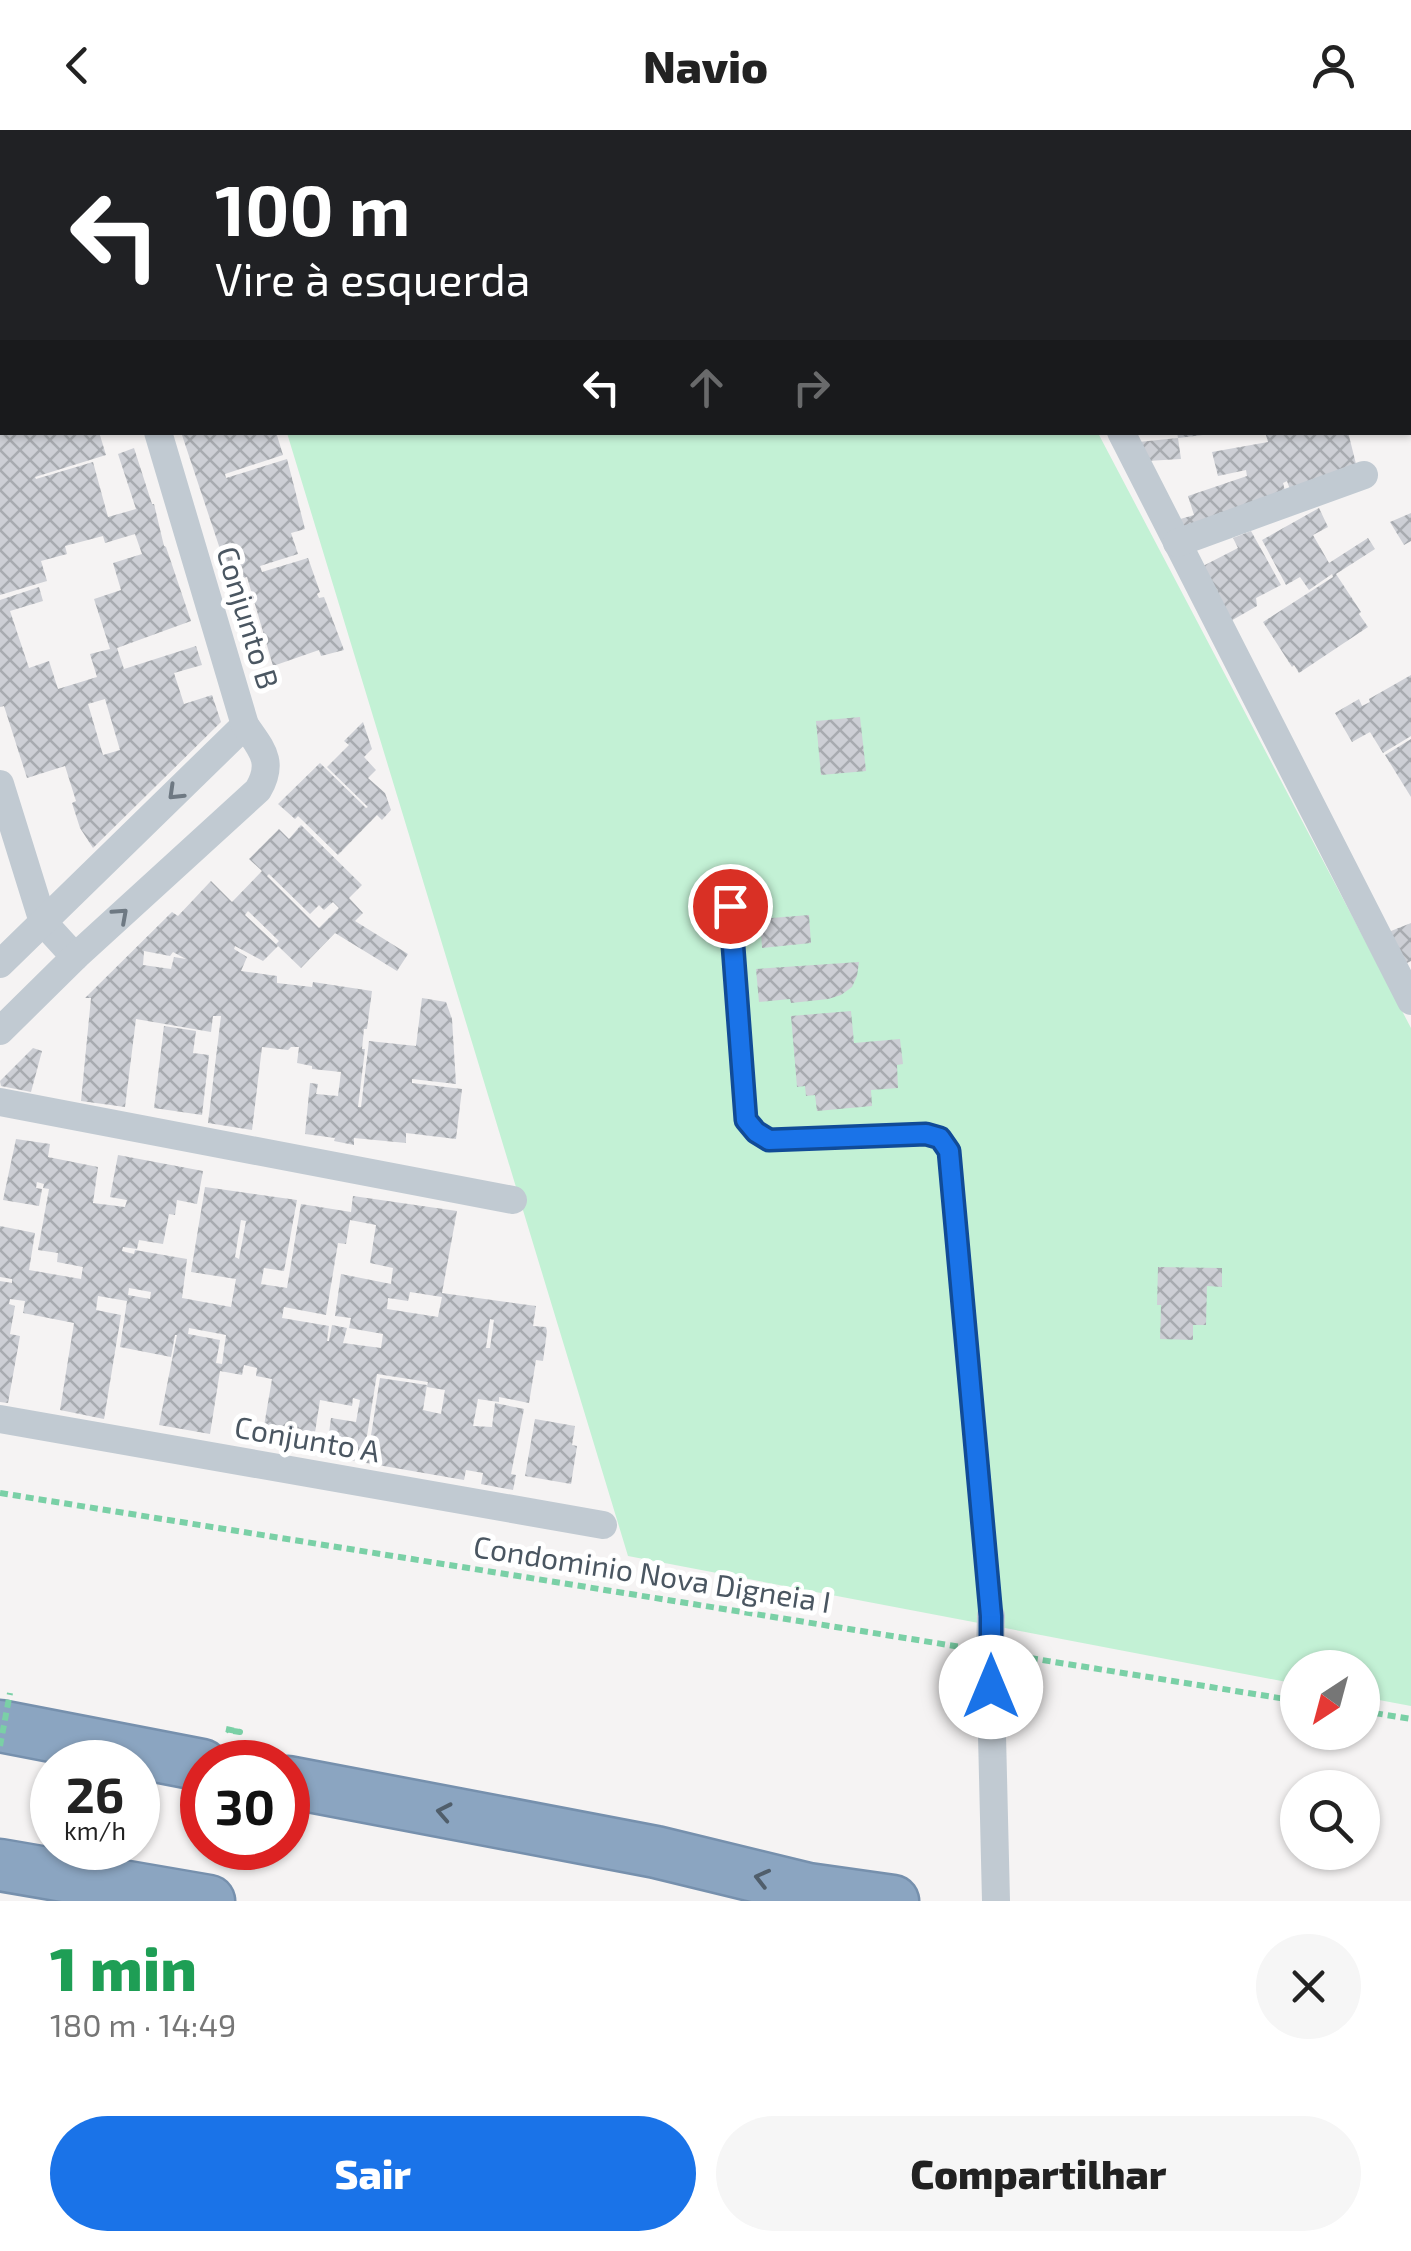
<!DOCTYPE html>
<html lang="pt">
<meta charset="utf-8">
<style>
body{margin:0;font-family:"Exo 2",sans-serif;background:#f6f6f6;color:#222;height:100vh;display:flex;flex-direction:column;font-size:38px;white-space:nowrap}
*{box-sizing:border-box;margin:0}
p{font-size:32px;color:#767676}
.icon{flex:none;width:55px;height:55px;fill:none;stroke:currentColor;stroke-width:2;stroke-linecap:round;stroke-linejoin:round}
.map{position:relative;height:1771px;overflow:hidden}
.drawer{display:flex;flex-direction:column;background:#fff;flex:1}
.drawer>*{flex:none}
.top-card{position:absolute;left:0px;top:0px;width:1412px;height:305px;box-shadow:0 2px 8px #0004;background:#202124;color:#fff;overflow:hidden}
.needle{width:65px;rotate:216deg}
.controls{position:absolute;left:1280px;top:1520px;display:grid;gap:20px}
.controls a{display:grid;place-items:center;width:100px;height:100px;border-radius:50%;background:#fff;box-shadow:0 2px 8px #0004;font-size:50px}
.speed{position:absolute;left:30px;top:1610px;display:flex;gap:20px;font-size:50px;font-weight:700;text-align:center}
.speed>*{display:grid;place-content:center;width:130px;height:130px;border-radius:50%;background:#fff;box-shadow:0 2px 8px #0004;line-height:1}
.speed small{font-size:25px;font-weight:400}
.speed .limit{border:15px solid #d22;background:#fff;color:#111}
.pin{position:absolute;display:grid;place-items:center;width:85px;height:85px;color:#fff;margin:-42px;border:5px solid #fff;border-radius:50%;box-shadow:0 2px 10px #0007}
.me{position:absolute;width:110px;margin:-55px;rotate:0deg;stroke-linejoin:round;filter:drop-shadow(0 0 8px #0008)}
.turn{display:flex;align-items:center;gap:35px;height:210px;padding:0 50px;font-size:45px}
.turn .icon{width:130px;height:130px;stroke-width:2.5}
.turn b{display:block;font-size:70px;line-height:85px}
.lanes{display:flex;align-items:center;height:95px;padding:0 50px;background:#0003;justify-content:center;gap:50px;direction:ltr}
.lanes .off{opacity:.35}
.round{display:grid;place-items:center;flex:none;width:105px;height:105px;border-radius:52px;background:#f6f6f6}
.headline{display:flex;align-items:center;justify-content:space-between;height:170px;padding:0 50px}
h1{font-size:60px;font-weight:800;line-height:75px;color:#1e9e55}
.cta{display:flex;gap:20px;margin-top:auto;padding:20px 50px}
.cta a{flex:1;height:115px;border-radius:60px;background:#1a73e8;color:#fff;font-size:40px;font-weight:800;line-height:115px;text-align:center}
.cta a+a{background:#f6f6f6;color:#222}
header{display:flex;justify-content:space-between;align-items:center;height:130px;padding:0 50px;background:#fff;font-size:45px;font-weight:800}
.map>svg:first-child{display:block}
.grass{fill:#c3f1d5}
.building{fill:url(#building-cross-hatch);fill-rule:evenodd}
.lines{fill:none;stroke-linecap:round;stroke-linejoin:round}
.highway-casing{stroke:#7690ad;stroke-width:55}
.path{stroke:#7ad0a6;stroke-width:6;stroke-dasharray:8 5;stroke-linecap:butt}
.lane{stroke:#c1cad2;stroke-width:14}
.street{stroke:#c1cad2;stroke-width:28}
.highway{stroke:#8ba5c1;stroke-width:50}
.path-bridge{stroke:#7ad0a6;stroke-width:6;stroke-dasharray:8 5;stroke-linecap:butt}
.oneway{stroke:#6e7983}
.oneway2{stroke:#505e6b}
.route-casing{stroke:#114b97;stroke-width:25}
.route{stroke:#1a73e8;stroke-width:18}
.labels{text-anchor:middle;stroke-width:10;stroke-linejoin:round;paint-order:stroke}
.street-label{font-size:30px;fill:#4a5661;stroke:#fff}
</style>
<header><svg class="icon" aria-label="back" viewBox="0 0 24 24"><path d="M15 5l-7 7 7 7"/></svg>Navio<svg class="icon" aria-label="person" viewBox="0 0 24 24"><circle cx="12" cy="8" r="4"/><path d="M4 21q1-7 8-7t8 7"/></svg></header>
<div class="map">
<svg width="1411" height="1771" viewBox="0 0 1411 1771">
<defs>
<pattern id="building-cross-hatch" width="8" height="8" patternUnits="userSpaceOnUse" patternTransform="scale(2.5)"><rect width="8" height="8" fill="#cdcfd5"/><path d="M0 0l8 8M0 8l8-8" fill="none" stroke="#a8abb0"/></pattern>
</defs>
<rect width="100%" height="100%" fill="#f5f3f3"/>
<g class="grass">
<polygon points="195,0 938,0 940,2 196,2"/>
<polygon points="287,303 1098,303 1411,898 1411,1576 1363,1567 1362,1538 1298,1538 1297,1554 628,1426"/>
</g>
<g class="building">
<path d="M0,302H99L106,325L35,347L36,349L93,332L108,387L136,379L118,324L134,318L152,374H154L164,416L166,417L191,491L117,518L124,539L196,516L202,535L174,543L184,574L212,565L221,592L93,718L80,698L72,673L76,671L65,636L27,648L4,576L0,577V470L39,457L43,471L10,481L29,538L49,531L58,559L97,547L90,524L110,519L94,469L121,460L113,433L142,424L135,404L105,413L103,406L65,416L67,424L41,431L47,451L0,465ZM105,569L120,620L103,625L88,574Z"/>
<polygon points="181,302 276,302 283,325 225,344 226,348 287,329 305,399 291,403 298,424 260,436 262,442 308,428 320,462 317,464 319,468 324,467 344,520 321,526 319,520 273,536 247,447 231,452"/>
<polygon points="1177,302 1203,302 1203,305 1178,308 1181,329 1147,331 1138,312 1178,308"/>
<polygon points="1265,302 1348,302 1359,346 1293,368 1287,351 1283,353 1287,369 1186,406 1177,390 1194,385 1188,366 1247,346 1246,340 1218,346 1212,322 1268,312"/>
<polygon points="1319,378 1328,397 1313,405 1329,433 1368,408 1375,419 1336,444 1361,482 1359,484 1368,497 1299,543 1294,535 1292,537 1263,492 1333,447 1332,444 1309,460 1300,447 1286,455 1262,410"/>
<polygon points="1411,383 1411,411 1404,415 1390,392"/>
<polygon points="1251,401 1281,455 1256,468 1257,476 1229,492 1201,437 1238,418 1233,408"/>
<polygon points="1411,545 1411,606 1383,623 1370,602 1352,612 1335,583 1359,569 1362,576 1370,572 1369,569"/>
<polygon points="860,587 866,641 821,645 816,591"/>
<polygon points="363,592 372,619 364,627 376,640 368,648 385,663 391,680 382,690 377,685 338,725 298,686 295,689 278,674 320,633 366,678 368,677 327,637 349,615 344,611"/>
<polygon points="1411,609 1411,667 1385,625"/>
<path d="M301,695L362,755L349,768L363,783L355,791L408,824L397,841L335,803L301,838L276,814L279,811L248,781L245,785L278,816L263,831L235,816L234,819L247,827L241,841L277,846V853L312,857L313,852L372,861L367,899H364L362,919H365L358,977H361L369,911L416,916L422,868L446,872L452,889L456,954L412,949V953L462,959L456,1009L406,1003V1013L354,1008V1015L334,1011L335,1008L305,1004L310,953L318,954L316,964L338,966L341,942L312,939V936L297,933L299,917H291L288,920L262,917L252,1000L208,993L221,886H213L211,902L136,889L125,977L81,971L91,868H85L172,782L178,786L211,751L232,772L262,741L249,729L279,699L289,709ZM269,744L310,784L319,775L324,780L333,772L339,778L319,798L267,746ZM144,821L170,826L173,822L186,829L174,827L171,839L143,835Z"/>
<polygon points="809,785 811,813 762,818 760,789"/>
<polygon points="1411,793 1411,831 1403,835 1386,803"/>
<polygon points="859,832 857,846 852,857 841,865 828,869 791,873 790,869 759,872 756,839"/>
<polygon points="851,881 854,913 900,909 903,934 897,935 898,958 871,960 872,976 817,981 815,965 806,966 805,956 797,957 791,886"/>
<polygon points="164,896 196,901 193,923 209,925 202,985 154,978"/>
<polygon points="33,918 42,921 31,962 1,956 0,951"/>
<path d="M16,1009L50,1014L48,1027L98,1037L93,1073L125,1077L127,1070L110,1067L118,1025L203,1041L197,1074L177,1070L175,1085L169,1084L163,1114L139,1110L137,1119L123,1117L122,1121L134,1124L135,1120L187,1129L182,1168L231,1177L236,1149L191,1142L205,1057L297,1070L284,1141L264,1138L261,1154L287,1158L301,1074L351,1082L353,1066L457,1081L442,1163L536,1176L533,1196L546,1197L547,1201L543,1231L536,1230L529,1273L499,1267V1272L478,1269L473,1296L492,1297L495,1273L524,1279L511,1344L516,1345L513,1360L481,1354L483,1343L466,1340L464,1350L326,1326L331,1288L356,1292L360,1270L353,1268L352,1276L320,1270L312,1322L284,1317L287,1299L264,1296L272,1249L256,1246L257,1238L244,1235L242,1245L220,1241L210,1304L159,1295L177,1205H175L171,1227L120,1217L127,1171L98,1166L96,1180L121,1185L104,1289L60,1280L74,1193L23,1183L25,1171L10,1169L9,1174L15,1176L10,1204L20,1206L8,1273L0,1272V1151L12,1153V1149L0,1147V1096L35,1103L29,1140L81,1149L83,1137L57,1132L58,1123L38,1120L49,1059L43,1058L44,1054L37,1052L36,1058L42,1059L39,1076L3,1070ZM241,1090L246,1091L239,1129L235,1127ZM350,1090L376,1095L370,1133L393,1138L391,1154L341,1144L335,1186L351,1188L349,1198L383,1204L381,1218L343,1213L347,1198L332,1195L329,1211H327L329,1196L282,1188L284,1177L326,1185L338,1113L346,1114ZM129,1158L151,1162L150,1169L128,1165ZM410,1162L442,1167L438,1187L387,1179L388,1168L408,1171ZM490,1189L494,1190L490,1218H486ZM189,1198L226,1205L222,1234L216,1233L220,1210L188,1204ZM377,1244L428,1252L427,1257L445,1260L441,1284L423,1280L427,1255L380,1248L369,1318H365Z"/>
<polygon points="1158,1137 1222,1138 1222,1157 1207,1156 1206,1195 1193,1195 1193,1210 1160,1209 1161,1175 1157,1175"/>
<polygon points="535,1289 575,1296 572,1315 577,1316 571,1354 525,1346"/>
</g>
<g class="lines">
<defs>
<g id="highway">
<polyline points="0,1596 202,1635"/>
<polyline points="288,1652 656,1722 808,1759 893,1771"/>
<polyline points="0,1735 209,1771"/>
</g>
</defs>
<use href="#highway" class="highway-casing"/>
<g class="path">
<polyline points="0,1363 961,1517"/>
<polyline points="1017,1526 1298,1571"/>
<polyline points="1362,1581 1411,1589"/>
<polyline points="226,1599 240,1602 227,1600"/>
</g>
<polyline class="lane" points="730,776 746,989 756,1002 769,1010 926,1003 940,1009 949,1021 991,1486"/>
<g class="street">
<polyline points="68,0 69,2"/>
<polyline points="966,0 967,2"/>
<polyline points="1121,302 1411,871"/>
<polyline points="1177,413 1364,345"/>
<polyline points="0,654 43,792 75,827"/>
<polyline points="0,834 245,595"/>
<path d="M0,901L75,827L258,660C275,631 261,619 245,595L158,302"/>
<polyline points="0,972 513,1070"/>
<polyline points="0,1289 603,1395"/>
<polyline points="991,1486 990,1522 996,1771"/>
</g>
<use href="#highway" class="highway"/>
<polyline class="path-bridge" points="0,1616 10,1563"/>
</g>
<defs><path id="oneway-chevron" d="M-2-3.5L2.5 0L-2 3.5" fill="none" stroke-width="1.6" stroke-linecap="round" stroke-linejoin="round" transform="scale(2.5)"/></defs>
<g class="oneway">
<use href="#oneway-chevron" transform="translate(175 663) rotate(136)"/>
<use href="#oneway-chevron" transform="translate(121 785) rotate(-42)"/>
</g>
<g class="oneway2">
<use href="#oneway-chevron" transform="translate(444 1682) rotate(-169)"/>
<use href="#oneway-chevron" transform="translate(762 1748) rotate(-166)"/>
</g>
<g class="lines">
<defs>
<polyline id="route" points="730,776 746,990 756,1002 769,1010 926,1004 940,1008 949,1021 991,1486 991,1557"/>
</defs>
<use href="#route" class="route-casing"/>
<use href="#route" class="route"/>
</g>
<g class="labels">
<g class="street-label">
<text transform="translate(247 488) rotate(73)" y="10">Conjunto B</text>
<text transform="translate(307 1310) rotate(10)" y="10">Conjunto A</text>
<text transform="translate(652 1445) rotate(9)" y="10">Condominio Nova Digneia I</text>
</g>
</g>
</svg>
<div class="controls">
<a><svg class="needle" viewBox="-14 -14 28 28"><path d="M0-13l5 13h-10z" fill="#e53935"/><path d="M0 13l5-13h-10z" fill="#767676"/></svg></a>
<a><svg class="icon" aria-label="search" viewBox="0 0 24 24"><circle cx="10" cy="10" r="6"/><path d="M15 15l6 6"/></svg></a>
</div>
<div class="speed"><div>26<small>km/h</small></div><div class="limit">30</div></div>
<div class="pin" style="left:730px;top:776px;background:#d93025"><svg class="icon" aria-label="arrive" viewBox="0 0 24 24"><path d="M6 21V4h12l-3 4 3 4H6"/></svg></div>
<svg class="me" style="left:991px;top:1557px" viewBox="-20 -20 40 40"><circle r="19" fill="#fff"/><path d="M0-13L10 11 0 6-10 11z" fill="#1a73e8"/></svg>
<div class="top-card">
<div class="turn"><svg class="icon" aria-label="left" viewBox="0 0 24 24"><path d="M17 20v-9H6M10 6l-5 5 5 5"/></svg><div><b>100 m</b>Vire à esquerda</div></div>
<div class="lanes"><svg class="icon" aria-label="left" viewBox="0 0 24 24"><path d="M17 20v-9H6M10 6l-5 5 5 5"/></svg><svg class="icon off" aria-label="ahead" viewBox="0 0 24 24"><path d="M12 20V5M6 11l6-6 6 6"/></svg><svg class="icon off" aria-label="right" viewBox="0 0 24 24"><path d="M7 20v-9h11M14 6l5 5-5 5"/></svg></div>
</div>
</div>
<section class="drawer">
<div class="headline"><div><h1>1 min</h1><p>180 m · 14:49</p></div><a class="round"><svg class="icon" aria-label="close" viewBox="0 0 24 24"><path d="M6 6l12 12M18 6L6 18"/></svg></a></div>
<div class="cta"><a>Sair</a><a>Compartilhar</a></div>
</section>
